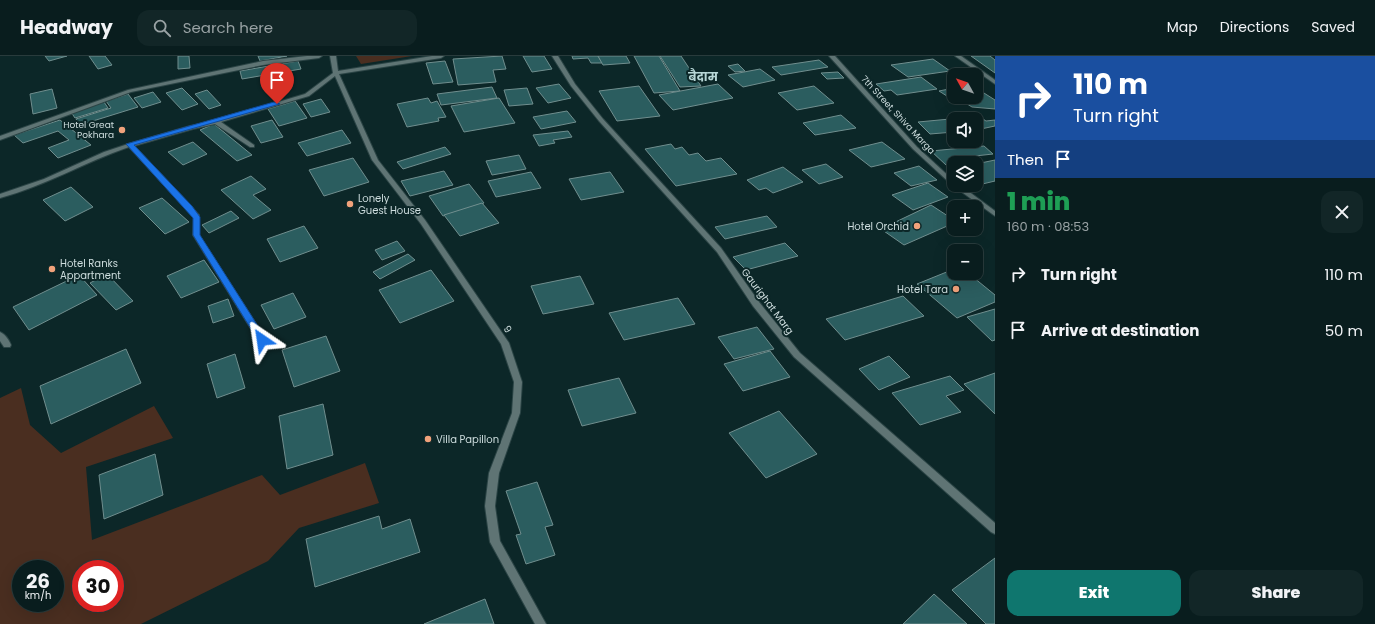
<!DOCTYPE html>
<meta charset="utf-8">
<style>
body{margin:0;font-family:Poppins,"Noto Sans Devanagari",sans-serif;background:#122627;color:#f1f3f6;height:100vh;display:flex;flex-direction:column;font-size:15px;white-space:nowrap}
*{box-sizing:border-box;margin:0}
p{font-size:13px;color:#99a2a4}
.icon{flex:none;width:22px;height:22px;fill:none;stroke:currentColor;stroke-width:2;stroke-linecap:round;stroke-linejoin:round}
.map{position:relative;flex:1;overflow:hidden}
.details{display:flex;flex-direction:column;background:#091d1e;width:380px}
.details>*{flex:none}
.hud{background:#1a4fa0;color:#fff;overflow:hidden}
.needle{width:26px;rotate:310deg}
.buttons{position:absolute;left:947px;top:12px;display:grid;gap:8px}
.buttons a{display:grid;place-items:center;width:36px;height:36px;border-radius:8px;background:#091d1e;box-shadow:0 4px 16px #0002,0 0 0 1px #293b3c;font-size:20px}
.speed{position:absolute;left:12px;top:504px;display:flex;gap:8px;font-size:20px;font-weight:700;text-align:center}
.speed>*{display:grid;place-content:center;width:52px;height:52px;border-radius:50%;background:#091d1e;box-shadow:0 4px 16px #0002,0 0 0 1px #293b3c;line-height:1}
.speed small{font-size:10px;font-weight:400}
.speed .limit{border:6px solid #d22;background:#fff;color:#111}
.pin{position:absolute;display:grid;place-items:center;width:34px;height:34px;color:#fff;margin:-41px -17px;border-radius:50% 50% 50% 0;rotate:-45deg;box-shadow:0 0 4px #0007}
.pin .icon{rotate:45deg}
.me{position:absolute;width:44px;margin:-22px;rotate:328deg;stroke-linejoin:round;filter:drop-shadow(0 0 3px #0008)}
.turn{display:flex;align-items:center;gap:14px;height:84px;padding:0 12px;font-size:18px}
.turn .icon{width:52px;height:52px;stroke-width:2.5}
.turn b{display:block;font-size:28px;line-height:34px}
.then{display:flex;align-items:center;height:38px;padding:0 12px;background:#0003;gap:8px;font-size:15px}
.round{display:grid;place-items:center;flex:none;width:42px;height:42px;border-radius:12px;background:#122627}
.head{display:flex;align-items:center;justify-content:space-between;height:68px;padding:0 12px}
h1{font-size:24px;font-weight:800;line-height:30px;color:#1e9e55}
.cta{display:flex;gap:8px;margin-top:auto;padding:8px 12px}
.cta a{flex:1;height:46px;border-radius:12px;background:#0f766e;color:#fff;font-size:16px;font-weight:800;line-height:46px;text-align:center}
.cta a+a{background:#122627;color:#f1f3f6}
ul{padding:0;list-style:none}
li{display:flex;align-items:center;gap:12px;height:56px;padding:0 12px}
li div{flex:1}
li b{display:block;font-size:15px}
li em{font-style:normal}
header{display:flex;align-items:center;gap:24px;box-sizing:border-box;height:56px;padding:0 20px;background:#091d1e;border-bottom:1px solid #293b3c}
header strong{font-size:19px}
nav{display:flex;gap:22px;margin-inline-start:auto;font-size:14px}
.search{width:280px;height:36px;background:#122627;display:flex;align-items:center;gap:10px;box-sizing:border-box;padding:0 14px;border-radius:12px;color:#99a2a4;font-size:15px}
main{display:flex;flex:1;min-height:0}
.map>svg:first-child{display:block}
.green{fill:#4a2e20;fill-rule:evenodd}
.building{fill:#2b5d5f;stroke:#708e8e}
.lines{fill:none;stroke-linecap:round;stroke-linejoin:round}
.minor-casing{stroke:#2b4445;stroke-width:2}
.minor{fill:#5f7474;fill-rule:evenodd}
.route{fill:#1a73e8;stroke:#114b97}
.poi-dot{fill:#f1a27b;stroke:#0c2728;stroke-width:1.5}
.labels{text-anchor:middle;stroke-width:4;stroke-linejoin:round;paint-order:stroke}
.far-street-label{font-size:9px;fill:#ceddde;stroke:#0c2728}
.far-poi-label{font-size:9px;fill:#ceddde;stroke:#0c2728;text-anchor:end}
.poi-label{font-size:10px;fill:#ceddde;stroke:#0c2728;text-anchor:start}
.street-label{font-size:10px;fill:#ceddde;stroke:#0c2728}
.far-district-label{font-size:12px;font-weight:bold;fill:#b7d6d6;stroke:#0c2728}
</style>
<header>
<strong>Headway</strong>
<div class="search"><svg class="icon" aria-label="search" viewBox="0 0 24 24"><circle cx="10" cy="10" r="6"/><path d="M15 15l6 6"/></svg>Search here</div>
<nav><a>Map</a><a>Directions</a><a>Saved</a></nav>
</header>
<main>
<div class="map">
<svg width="995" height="568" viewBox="0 0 995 568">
<rect width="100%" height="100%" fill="#0c2728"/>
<g class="green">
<polygon points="356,0 412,0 361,8"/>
<path d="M21,332L30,369L61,397L154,350L173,382L86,411L92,484L262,419L280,439L365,407L379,447L299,472L268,505L141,568H0V342ZM21,513H55V547H21ZM81,513H115V547H81Z"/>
</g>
<g class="building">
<polygon points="45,0 67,0 49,5"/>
<polygon points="89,0 105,0 112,9 98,13"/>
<polygon points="178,0 189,0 190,12 178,13"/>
<polygon points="258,0 287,0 260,5"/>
<polygon points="502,0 506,13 493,14 496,26 458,29 453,3"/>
<polygon points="523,0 544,0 552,13 532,16"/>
<polygon points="572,0 598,0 602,7 591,7 588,2 573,3"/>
<polygon points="598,0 626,0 630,7 603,9"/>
<polygon points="634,0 659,0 680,35 654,37"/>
<polygon points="660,0 681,0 701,30 680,31"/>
<polygon points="971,0 990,0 995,4 995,17"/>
<polygon points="933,3 950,15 908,21 891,9"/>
<polygon points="819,4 828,11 781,19 772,11"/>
<polygon points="298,5 301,13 242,23 240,15"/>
<polygon points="445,5 453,26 433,28 426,7"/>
<polygon points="738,8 745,15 735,16 728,10"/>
<polygon points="760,13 775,24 743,31 728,19"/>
<polygon points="838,16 844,22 827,23 821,17"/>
<polygon points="921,21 937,33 897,39 891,34 884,35 876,28"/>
<polygon points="559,28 571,42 548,47 536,32"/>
<polygon points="718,28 733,42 673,54 659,39"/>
<polygon points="639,30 660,60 617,65 599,35"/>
<polygon points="814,30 834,47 797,54 778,37"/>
<polygon points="492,31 497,42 441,49 437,38"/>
<polygon points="182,32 198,48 182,54 166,37"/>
<polygon points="527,32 533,48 509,50 504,34"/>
<polygon points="954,32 954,41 976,41 976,32 995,44 995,53 972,51 956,41 950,42 939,35"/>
<polygon points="52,33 57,52 33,58 30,38"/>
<polygon points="207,34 221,49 209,53 195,38"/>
<polygon points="153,36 161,46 142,52 134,42"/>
<polygon points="128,38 138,51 80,69 76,63 111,52 106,45"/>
<polygon points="428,42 431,47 437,45 446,61 438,62 439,65 407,71 397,48"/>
<polygon points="499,42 515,67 464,76 451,50"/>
<polygon points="321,43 330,56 311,61 303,48"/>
<polygon points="295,45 307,62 279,70 268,53"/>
<polygon points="104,46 108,52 75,62 71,56"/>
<polygon points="567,55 576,66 541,73 533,61"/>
<polygon points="841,59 856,72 815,79 803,67"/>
<polygon points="977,59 986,65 995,64 995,70 976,74 976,63 960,62"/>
<polygon points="950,63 954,67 954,76 930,78 918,66"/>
<polygon points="60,64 91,89 58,102 48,92 69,84 58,75 23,87 14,79"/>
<polygon points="272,64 283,81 261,87 251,70"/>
<polygon points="214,68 252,99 237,105 200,74"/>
<polygon points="342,74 351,87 307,100 298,87"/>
<polygon points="568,75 572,81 553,84 555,87 539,90 533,79"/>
<polygon points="193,86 207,98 183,109 168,96"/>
<polygon points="882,86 905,103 871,111 849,94"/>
<polygon points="671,88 675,93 682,91 689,99 698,97 706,105 721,102 737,118 676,130 645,93"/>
<polygon points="984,90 993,98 975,100 981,105 946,109 931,95"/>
<polygon points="445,91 451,98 403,113 397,106"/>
<polygon points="519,99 526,113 492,119 486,105"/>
<polygon points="353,102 369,126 324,140 309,114"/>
<polygon points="995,104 995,125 974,130 973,129 976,129 976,108"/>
<polygon points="826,108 843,121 819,128 802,114"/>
<polygon points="919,110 937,124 911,130 894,117"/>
<polygon points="783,111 803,126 773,137 766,132 759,134 747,124"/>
<polygon points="444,115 453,129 410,140 401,125"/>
<polygon points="531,116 541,132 496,141 488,125"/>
<polygon points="610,116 624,136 581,144 569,123"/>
<polygon points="251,120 266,133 253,139 271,154 253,163 221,134"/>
<polygon points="928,127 948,141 913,154 892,139"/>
<polygon points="469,128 484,147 443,160 429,140"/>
<polygon points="71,131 93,151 65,165 43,144"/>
<polygon points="162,142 189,166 165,178 139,152"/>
<polygon points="482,147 499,167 460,180 444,159"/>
<polygon points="931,149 954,164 954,167 904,189 881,173"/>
<polygon points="231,155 239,162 209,177 202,169"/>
<polygon points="767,160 777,171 725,183 715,171"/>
<polygon points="304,170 318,192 280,206 267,183"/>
<polygon points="397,185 405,195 382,204 375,194"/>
<polygon points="785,187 798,200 746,214 733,201"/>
<polygon points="408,198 415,204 380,223 373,216"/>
<polygon points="204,204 219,226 181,242 167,220"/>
<polygon points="954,213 954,217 968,217 995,239 995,246 957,262 917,228"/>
<polygon points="431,214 454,245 400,267 379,234"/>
<polygon points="107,218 133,245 116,254 90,227"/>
<polygon points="79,219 97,239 29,274 13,251"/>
<polygon points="580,220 594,248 543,258 531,230"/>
<polygon points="293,237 306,261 274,273 261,249"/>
<polygon points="903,240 924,260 845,284 826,263"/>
<polygon points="678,242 695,268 624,284 609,257"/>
<polygon points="228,243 234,260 213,267 208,250"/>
<polygon points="995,253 995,284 992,285 967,261"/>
<polygon points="757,271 774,293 734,303 718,281"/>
<polygon points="326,280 340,315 294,331 282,294"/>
<polygon points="126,293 141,327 51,368 40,330"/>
<polygon points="770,295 790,321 743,335 724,308"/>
<polygon points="235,298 245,332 217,342 207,308"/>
<polygon points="889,300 910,321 879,334 859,313"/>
<polygon points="995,317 995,358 964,328"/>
<polygon points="950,320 964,334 946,340 961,356 920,369 892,337"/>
<polygon points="619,322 636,357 582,370 568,334"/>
<polygon points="323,348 333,399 287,413 279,360"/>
<polygon points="779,355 817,398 766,422 729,377"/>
<polygon points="155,398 163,439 104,463 99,419"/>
<polygon points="537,426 553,469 545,471 555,499 526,508 516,479 521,478 506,435"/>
<polygon points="379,460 382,473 410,463 420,496 315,531 306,483"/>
<polygon points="995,502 995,568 986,568 952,534"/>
<polygon points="934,538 967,568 903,568"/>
<polygon points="485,543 494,568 424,568"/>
</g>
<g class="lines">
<defs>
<g id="minor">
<polygon points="307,0 322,0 319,2 263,9 131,36 0,84 0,80 128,34 263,5"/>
<path d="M330,0H336L338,15L432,0H444L441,2L339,18L378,104L425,164L509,287L522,326L520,357L499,417L495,450L500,485L546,568H535L490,486L485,450L489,417L512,357L514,326L501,288L421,168L372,104L335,20L309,40L221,66L254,89V91H250L215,68L193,73L134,90L199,159V179L265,282L266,284L265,286H259L193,179L194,161L129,91C85,106 45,130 0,142V138L44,123L104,96L128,88L190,70L215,65L305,38L333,17Z"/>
<polygon points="552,0 558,0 575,28 603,63 721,192 759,246 800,297 995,467 995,478 991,476 794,301 753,250 717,196 599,65 571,30"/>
<polygon points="829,0 835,0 917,91 954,125 954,129 960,129 995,155 995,160 952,129 913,93"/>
<polygon points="955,0 961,0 995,24 995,28"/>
<path d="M0,276C5,278 9,284 11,289L10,291H4L0,285Z"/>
</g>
</defs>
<use href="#minor" class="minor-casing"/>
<use href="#minor" class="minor"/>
</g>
<polygon class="route" points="274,46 280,48 134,89 192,150 200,161 200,179 265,281 265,286 259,286 193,179 193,162 126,88"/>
<g class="poi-dot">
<circle cx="122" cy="74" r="4"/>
<circle cx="350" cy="148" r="4"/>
<circle cx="917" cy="170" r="4"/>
<circle cx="52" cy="213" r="4"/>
<circle cx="956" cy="233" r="4"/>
<circle cx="428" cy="383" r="4"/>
</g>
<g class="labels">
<g class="far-street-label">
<text transform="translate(898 59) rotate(47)" y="3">7th Street, Shiva Marga</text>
</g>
<g class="far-poi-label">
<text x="114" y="72">Hotel Great<tspan x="114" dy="10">Pokhara</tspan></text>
</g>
<g class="poi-label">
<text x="358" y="146">Lonely<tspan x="358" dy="12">Guest House</tspan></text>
<text x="909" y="174" text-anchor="end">Hotel Orchid</text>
<text x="60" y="211">Hotel Ranks<tspan x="60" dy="12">Appartment</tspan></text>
<text x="948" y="237" text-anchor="end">Hotel Tara</text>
<text x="436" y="387">Villa Papillon</text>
</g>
<g class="street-label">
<text transform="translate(768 245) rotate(53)" y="4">Gaurighat Marg</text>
<text transform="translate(508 273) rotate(56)" y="4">9</text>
</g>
<g class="far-district-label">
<text x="703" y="25">बैदाम</text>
</g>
</g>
</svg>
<div class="buttons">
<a><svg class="needle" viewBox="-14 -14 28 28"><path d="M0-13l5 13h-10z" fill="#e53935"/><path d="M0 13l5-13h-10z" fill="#99a2a4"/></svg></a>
<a><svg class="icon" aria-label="sound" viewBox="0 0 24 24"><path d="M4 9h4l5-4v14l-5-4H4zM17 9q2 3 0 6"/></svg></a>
<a><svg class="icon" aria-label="layers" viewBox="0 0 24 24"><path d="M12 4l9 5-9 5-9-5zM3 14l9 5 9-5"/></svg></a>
<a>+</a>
<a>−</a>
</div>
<div class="speed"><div>26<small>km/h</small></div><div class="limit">30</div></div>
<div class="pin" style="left:277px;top:48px;background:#d93025"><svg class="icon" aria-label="arrive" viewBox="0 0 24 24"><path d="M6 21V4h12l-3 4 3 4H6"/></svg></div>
<svg class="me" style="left:262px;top:284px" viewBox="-20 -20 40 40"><path d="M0-17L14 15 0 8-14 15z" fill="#1a73e8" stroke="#fff" stroke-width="4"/></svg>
</div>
<section class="details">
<div class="hud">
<div class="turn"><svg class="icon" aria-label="right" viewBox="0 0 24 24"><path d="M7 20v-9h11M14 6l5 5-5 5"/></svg><div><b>110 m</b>Turn right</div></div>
<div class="then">Then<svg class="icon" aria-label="arrive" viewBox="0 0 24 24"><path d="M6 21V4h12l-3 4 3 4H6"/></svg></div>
</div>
<div class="head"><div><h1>1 min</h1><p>160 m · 08:53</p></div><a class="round"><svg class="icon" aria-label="close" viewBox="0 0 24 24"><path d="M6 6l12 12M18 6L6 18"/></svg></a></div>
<ul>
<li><svg class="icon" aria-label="right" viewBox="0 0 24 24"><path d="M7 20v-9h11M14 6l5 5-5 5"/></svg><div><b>Turn right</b></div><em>110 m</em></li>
<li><svg class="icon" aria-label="arrive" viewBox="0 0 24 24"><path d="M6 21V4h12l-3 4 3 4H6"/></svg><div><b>Arrive at destination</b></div><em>50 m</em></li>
</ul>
<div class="cta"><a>Exit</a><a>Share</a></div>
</section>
</main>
